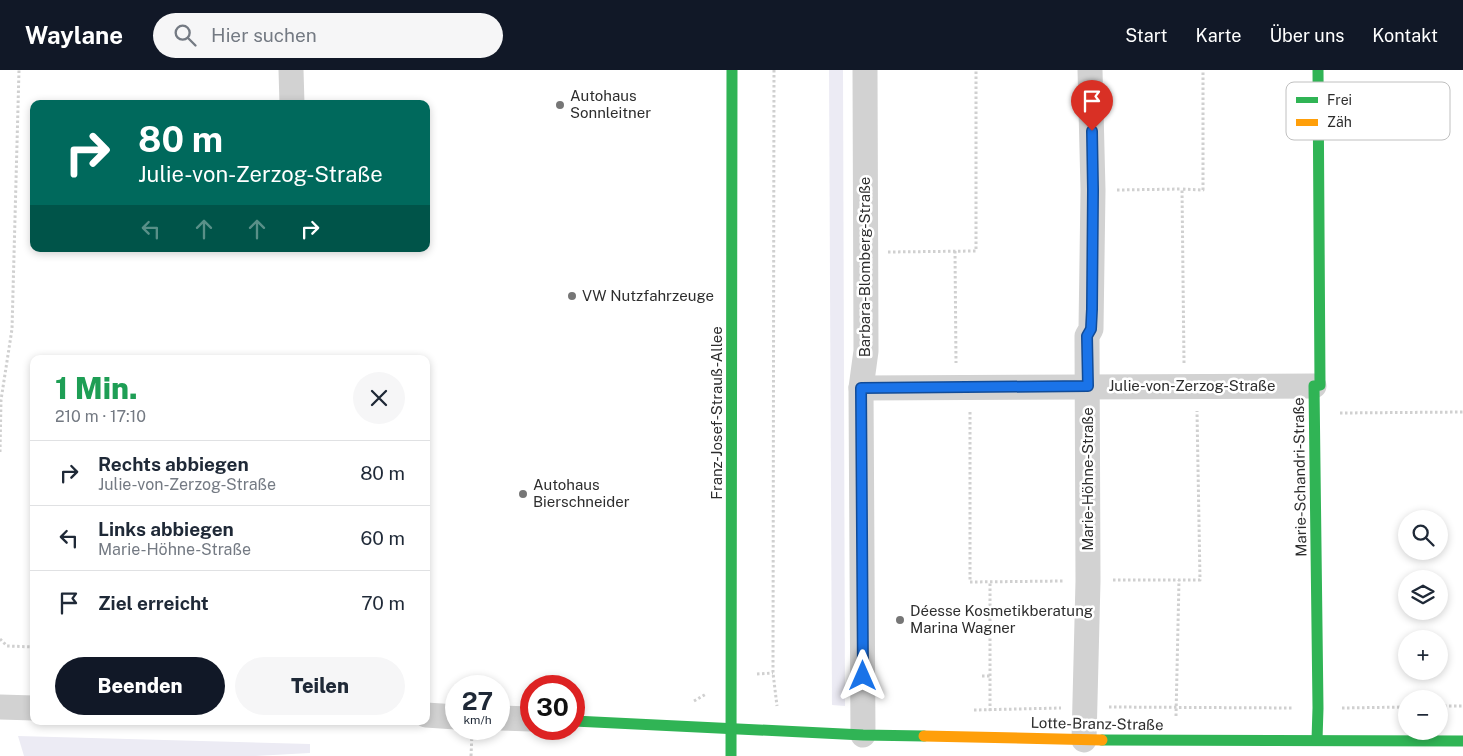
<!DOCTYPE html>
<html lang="de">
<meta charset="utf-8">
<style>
body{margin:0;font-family:"Public Sans",sans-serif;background:#f6f6f7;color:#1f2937;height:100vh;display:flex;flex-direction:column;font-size:19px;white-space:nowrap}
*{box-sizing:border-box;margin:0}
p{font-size:16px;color:#747a83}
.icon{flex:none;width:28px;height:28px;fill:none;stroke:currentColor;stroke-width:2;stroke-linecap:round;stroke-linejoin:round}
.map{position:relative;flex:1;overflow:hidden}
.details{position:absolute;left:30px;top:285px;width:400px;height:370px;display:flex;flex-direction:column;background:#fff;border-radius:10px;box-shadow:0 2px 8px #0003}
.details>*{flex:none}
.banner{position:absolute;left:30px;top:30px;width:400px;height:152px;border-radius:10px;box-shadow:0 2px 8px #0003;background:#00695c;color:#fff;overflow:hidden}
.buttons{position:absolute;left:1398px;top:440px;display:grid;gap:10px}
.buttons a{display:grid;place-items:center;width:50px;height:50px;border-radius:50%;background:#fff;box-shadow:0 2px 8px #0003;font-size:25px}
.speed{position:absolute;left:445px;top:605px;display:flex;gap:10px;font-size:25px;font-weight:700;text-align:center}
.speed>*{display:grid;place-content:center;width:65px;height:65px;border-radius:50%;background:#fff;box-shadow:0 2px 8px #0003;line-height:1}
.speed small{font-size:12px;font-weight:400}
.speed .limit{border:8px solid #d22;background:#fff;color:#111}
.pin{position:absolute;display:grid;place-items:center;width:42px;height:42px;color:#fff;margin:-51px -21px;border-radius:50% 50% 50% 0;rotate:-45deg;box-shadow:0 0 5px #0007}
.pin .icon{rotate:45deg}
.me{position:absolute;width:55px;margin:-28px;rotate:0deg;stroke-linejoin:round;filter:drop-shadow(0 0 4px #0008)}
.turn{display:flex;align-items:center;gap:18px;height:105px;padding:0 25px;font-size:22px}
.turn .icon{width:65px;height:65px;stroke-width:2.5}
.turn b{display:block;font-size:35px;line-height:42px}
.lanes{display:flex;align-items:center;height:48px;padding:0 25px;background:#0003;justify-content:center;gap:25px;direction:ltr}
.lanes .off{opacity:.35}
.round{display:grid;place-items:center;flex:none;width:52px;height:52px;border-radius:26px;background:#f6f6f7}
.overview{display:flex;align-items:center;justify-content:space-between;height:85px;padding:0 25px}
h1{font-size:30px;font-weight:800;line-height:38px;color:#1e9e55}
.action{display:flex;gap:10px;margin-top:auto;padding:10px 25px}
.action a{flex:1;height:58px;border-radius:30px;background:#111827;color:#fff;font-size:20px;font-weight:800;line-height:58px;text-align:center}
.action a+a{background:#f6f6f7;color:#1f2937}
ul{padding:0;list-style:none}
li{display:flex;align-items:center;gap:15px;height:65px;padding:0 25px;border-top:1px solid #e0e1e3}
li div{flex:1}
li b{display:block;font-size:19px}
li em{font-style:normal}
header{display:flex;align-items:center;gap:30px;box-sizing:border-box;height:70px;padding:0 25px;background:#111827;color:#fff}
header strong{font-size:24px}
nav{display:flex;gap:28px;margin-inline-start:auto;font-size:18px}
.search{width:350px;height:45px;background:#f6f6f7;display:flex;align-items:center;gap:12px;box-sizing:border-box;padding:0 18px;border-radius:28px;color:#747a83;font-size:19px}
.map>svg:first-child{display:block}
.green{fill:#ecebf4}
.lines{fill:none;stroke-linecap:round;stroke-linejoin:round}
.path{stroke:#d0d0d0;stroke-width:3;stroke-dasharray:2.5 2.5;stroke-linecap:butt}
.street{stroke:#d2d2d2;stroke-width:25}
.fast{stroke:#30b455;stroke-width:11}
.slow{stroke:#ff9f0a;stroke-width:11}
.route-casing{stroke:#114b97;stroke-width:12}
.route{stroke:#1a73e8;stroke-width:9}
.poi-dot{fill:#767676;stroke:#fff;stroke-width:2}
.labels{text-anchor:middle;stroke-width:5;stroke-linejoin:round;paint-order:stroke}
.poi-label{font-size:15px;fill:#2d2d2d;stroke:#fff;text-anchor:start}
.street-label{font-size:15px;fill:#2d2d2d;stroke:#fff}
.key{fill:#fff;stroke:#c0c0c0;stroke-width:1}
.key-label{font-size:14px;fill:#2d2d2d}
</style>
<header>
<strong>Waylane</strong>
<div class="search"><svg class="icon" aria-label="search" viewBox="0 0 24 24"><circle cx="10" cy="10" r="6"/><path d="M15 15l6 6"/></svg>Hier suchen</div>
<nav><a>Start</a><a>Karte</a><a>Über uns</a><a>Kontakt</a></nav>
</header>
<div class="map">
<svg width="1463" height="686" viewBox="0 0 1463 686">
<rect width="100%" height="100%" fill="#fff"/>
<g class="green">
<polygon points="829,0 843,0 845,636 832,635"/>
<polygon points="18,666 310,674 310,683 255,686 24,686"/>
</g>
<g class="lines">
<g class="path">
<polyline points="774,0 773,603 777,636"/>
<polyline points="1117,120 1182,119"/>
<polyline points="955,181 956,293"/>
<polyline points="888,182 976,181 976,0"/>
<polyline points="1184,293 1182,119 1203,120 1203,0"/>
<polyline points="970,342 970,512 1064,511"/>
<polyline points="1340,343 1463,342"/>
<polyline points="0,382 1,330 12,259 19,0"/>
<polyline points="1113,510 1200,510 1197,341"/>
<polyline points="0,569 7,576 34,577"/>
<polyline points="757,604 773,603"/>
<polyline points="982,606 990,606"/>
<polyline points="694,631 706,624"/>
<polyline points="1439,636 1463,636"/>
<polyline points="1109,637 1293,638"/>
<polyline points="1342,638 1406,637"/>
<polyline points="974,640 1061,638"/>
<polyline points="990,641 990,512"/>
<polyline points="1176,646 1179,510"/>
<polyline points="471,686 472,664"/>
</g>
<g class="street">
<polyline points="291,0 292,34"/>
<polyline points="861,318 1314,316"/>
<polyline points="0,637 34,638"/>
<polyline points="426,645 456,647"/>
<polyline points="499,648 531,649"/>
<polyline points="863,665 861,318 866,281 865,0"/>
<polyline points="1084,670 1088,511 1087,266 1091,259 1093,120 1090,0"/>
</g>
<g class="fast">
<polyline points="574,651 863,665 924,666"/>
<polyline points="1102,670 1463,671"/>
<polyline points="1317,670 1318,638 1314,316 1320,315 1318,0"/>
<polyline points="731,686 732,0"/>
</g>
<polyline class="slow" points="924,666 1102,670"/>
</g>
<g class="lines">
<defs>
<polyline id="route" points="863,606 861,318 1088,316 1087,266 1091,259 1092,239 1093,120 1092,61"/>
</defs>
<use href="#route" class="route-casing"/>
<use href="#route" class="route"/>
</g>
<g class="poi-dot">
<circle cx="560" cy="35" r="5"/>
<circle cx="572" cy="226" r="5"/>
<circle cx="523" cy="424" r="5"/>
<circle cx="900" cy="550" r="5"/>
</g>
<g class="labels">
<g class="poi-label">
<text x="570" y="31">Autohaus<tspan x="570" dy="17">Sonnleitner</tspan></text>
<text x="582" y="231">VW Nutzfahrzeuge</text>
<text x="533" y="420">Autohaus<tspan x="533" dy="17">Bierschneider</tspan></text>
<text x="910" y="546">Déesse Kosmetikberatung<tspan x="910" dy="17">Marina Wagner</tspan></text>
</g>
<g class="street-label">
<text transform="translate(865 197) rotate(-90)" y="5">Barbara-Blomberg-Straße</text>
<text x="1192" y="321">Julie-von-Zerzog-Straße</text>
<text transform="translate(717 343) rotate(-90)" y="5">Franz-Josef-Strauß-Allee</text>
<text transform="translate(1300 407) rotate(-91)" y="5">Marie-Schandri-Straße</text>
<text transform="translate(1088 409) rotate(-90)" y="5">Marie-Höhne-Straße</text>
<text transform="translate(1097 654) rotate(1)" y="5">Lotte-Branz-Straße</text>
</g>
</g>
<rect x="1286" y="12" width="164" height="58" rx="8" class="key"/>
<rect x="1296" y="27" width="22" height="6" fill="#30b455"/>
<rect x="1296" y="49" width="22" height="7" fill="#ff9f0a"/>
<g class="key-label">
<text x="1327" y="35">Frei</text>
<text x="1327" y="57">Zäh</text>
</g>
</svg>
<div class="buttons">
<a><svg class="icon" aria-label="search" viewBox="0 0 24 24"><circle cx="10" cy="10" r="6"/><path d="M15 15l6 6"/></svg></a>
<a><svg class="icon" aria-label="layers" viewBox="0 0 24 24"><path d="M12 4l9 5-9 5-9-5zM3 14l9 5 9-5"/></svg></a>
<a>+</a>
<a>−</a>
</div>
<div class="speed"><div>27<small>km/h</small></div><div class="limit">30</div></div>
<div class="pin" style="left:1092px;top:61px;background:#d93025"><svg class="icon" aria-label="arrive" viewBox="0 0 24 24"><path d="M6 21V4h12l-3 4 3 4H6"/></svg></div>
<svg class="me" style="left:863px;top:606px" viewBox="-20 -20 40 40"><path d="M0-17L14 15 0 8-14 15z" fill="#1a73e8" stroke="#fff" stroke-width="4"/></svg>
<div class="banner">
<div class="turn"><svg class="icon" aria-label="right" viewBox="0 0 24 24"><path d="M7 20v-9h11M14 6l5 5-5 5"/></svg><div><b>80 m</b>Julie-von-Zerzog-Straße</div></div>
<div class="lanes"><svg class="icon off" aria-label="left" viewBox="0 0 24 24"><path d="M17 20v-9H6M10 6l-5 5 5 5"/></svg><svg class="icon off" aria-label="ahead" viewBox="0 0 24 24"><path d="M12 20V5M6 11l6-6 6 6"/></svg><svg class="icon off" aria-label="ahead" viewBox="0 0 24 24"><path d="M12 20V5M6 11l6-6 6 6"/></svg><svg class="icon" aria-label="right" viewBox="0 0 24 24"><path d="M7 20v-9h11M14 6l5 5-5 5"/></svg></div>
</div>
<section class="details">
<div class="overview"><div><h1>1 Min.</h1><p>210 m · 17:10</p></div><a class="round"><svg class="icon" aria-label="close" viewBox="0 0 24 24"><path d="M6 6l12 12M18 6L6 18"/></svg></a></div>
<ul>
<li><svg class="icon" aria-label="right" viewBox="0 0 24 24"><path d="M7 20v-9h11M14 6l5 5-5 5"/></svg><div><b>Rechts abbiegen</b><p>Julie-von-Zerzog-Straße</p></div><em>80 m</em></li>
<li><svg class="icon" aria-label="left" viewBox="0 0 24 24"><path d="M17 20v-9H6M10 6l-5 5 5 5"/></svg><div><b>Links abbiegen</b><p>Marie-Höhne-Straße</p></div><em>60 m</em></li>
<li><svg class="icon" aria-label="arrive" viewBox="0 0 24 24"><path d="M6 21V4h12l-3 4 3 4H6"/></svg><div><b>Ziel erreicht</b></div><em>70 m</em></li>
</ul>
<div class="action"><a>Beenden</a><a>Teilen</a></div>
</section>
</div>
